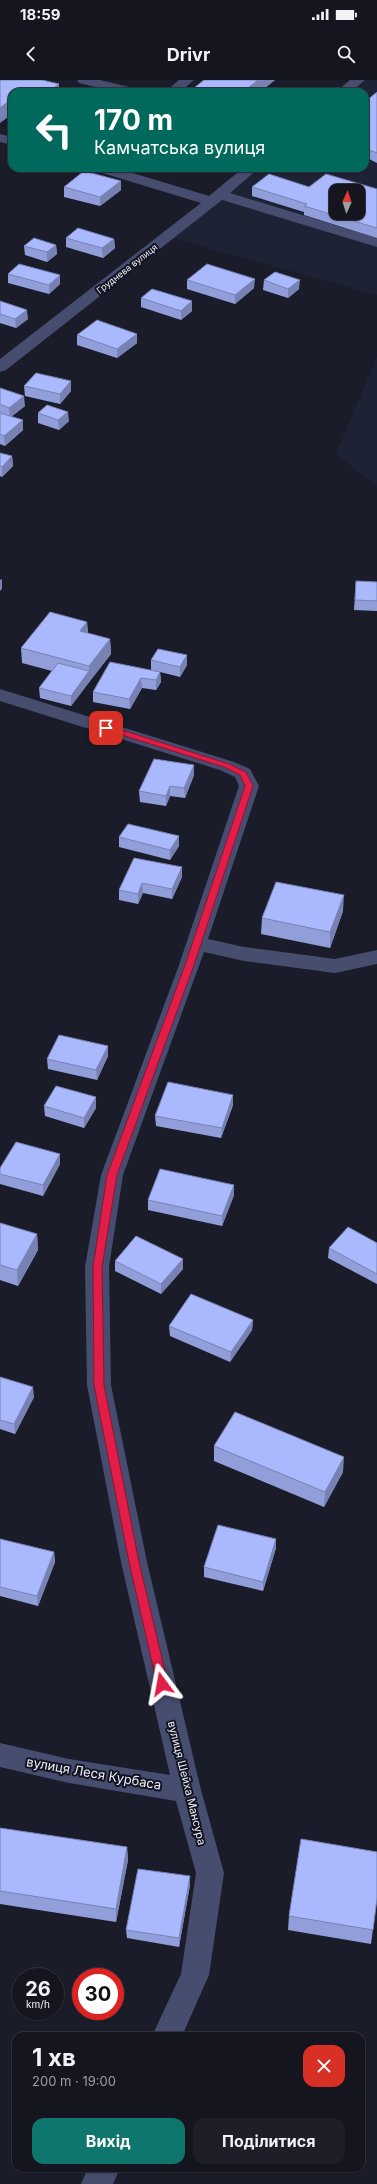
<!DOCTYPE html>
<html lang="uk">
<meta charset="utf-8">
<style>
body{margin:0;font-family:Inter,sans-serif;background:#1d1e28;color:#f1f3f6;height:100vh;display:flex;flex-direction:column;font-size:15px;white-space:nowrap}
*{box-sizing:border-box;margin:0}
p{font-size:13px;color:#9d9fa4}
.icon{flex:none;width:22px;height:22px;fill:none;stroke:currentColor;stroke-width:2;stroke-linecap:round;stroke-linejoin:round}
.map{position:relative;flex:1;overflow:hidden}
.panel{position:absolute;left:12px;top:1952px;width:353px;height:140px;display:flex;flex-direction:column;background:#14151f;border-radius:12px;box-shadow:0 1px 3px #0004,0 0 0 1px #33343d}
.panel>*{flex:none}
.guide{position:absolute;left:8px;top:8px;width:361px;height:84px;border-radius:12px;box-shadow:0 1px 3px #0004,0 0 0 1px #33343d;background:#00695c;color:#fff;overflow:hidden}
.needle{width:26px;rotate:3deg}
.buttons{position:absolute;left:329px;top:104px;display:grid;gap:8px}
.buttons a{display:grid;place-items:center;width:36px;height:36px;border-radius:8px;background:#14151f;box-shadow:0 1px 3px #0004,0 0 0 1px #33343d;font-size:20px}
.speed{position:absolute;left:12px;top:1888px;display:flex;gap:8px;font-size:20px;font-weight:700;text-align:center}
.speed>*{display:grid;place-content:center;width:52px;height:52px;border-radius:50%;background:#14151f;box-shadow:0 1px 3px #0004,0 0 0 1px #33343d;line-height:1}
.speed small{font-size:10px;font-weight:400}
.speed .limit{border:6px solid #d22;background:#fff;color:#111}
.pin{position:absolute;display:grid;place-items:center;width:34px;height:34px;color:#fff;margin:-17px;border-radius:8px;box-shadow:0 2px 6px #0006}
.me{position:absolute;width:44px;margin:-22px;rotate:347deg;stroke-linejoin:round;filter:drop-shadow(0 0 3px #0008)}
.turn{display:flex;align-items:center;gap:14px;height:84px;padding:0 20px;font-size:18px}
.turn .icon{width:52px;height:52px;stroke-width:2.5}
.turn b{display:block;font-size:28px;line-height:34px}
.round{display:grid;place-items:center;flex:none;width:42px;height:42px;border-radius:12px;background:#1d1e28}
.head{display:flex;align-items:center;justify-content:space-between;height:68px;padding:0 20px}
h1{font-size:24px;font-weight:700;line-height:30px}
.action{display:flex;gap:8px;margin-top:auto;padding:8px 20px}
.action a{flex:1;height:46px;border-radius:12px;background:#0f766e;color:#fff;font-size:16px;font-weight:700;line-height:46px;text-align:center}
.action a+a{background:#1d1e28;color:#f1f3f6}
.status{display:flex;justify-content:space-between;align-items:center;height:28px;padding:0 20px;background:#14151f;direction:ltr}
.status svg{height:11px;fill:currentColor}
header{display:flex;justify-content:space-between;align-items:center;height:52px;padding:0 20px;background:#14151f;font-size:18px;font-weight:700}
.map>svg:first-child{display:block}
.built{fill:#1e2235;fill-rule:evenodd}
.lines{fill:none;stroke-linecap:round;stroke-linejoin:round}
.minor{fill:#474d6f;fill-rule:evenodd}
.wall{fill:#929eda}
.shaded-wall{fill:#7781b2}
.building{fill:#aab8fe;stroke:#7781b2;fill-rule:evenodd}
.route{fill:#e11d48;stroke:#92132f}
.labels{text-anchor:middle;stroke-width:4;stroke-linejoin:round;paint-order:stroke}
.far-street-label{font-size:9px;fill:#eceef8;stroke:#111320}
.street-label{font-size:11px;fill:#eceef8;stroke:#111320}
.near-street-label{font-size:13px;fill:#eceef8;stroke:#111320}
</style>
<div class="status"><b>18:59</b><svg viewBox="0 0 49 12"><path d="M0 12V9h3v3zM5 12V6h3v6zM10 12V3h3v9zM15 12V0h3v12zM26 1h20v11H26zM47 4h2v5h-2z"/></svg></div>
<header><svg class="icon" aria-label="back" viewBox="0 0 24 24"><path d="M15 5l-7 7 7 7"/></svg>Drivr<svg class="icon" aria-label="search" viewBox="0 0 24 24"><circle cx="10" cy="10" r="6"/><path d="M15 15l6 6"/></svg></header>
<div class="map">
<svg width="377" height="2104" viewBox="0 0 377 2104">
<rect width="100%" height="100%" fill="#1a1c29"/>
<g class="built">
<path d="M358,0H377V215L168,157L252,88H365V12H343ZM336,111H358V133H336Z"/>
<polygon points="377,277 377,406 336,374"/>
</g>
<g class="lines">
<g class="minor">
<polygon points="77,0 100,0 137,9 139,12 116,12 79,3"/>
<polygon points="179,0 194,0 180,12 165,12"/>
<polygon points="350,0 365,0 351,12 336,12"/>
<polygon points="0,54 12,57 12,65 0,62"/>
<polygon points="94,88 116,88 209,116 243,88 259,88 230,113 377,158 377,167 222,120 6,290 0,292 0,279 201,123 96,91"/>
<polygon points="0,609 234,682 250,689 259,706 208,859 244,867 335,879 377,870 377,884 335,893 244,881 204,872 123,1095 109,1187 111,1305 147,1482 201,1710 224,1793 209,1895 182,1956 152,1956 181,1894 196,1793 176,1721 69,1703 0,1687 0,1663 69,1679 170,1695 121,1482 87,1305 85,1187 101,1095 179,885 239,706 235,697 220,690 0,621"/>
<polygon points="88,2088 120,2088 113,2104 81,2104"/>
</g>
</g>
<g class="wall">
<polygon points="0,0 59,12 12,12"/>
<polygon points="275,0 260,12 194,12 194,8"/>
<polygon points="377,12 377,83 365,77 365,22"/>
<polygon points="128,88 154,88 148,93"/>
<polygon points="64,107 121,110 100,126 64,117"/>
<polygon points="252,107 309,107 377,109 377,158 304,135 304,132 252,116"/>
<polygon points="66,158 114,159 115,168 103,178 66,167"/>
<polygon points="56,165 57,174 47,182 25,175 24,166"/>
<polygon points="8,194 60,195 60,204 49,214 8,203"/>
<polygon points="187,200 254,208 235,224 187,209"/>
<polygon points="264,200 299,209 288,218 263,210"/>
<polygon points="141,218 192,231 181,240 141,227"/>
<polygon points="0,221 28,239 16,248 0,243"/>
<polygon points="77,255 137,263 117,278 77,265"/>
<polygon points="24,306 71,311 60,324 25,316"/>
<polygon points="0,308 25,326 11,337 23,350 5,366 0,364"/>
<polygon points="38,333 69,341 59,350 38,343"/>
<polygon points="0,373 12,376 13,386 2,397 0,396"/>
<polygon points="356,501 377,502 377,531 354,530"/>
<polygon points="87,542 88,553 110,559 111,574 90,601 71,626 40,618 39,608 52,591 22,583 21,568"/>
<polygon points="151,580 187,585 180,597 160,592 161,602 156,610 142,608 130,629 93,622 93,612 151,590"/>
<polygon points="194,685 194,695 185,718 170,716 166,726 140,722 139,711"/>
<polygon points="179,756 179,766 170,780 119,767 119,757"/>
<polygon points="134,778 182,797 172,819 143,813 138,824 119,820 119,810"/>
<polygon points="343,831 330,868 261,854 262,838"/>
<polygon points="108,966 108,976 97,1000 48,989 47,979"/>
<polygon points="233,1025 221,1058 156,1046 155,1036"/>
<polygon points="44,1026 96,1028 84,1048 45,1036"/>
<polygon points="60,1084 43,1116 0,1104 0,1088"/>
<polygon points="234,1115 222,1146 148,1130 148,1120"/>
<polygon points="0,1143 37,1154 38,1170 18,1206 0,1200"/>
<polygon points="377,1163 377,1204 328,1178 329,1168"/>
<polygon points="115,1181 183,1189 161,1214 115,1191"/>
<polygon points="253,1240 252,1250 230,1282 170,1256 169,1246"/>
<polygon points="0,1297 34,1317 15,1354 0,1349"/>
<polygon points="214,1366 343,1392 324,1427 214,1381"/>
<polygon points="0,1459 54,1472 55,1482 38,1526 0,1516"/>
<polygon points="276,1459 276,1468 263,1511 204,1497 204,1487"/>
<polygon points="0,1748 127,1767 128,1780 116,1842 0,1824"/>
<polygon points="190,1805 179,1867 127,1858 126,1850"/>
<polygon points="377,1819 371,1864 288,1850 289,1836"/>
</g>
<g class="shaded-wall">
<polygon points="258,0 275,0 260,12 243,12"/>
<polygon points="59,4 59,12 48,12"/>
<polygon points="12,19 12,34 0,43 0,28"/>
<polygon points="148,88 154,88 148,93"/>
<polygon points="121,101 121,110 100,126 100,117"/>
<polygon points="114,159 115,168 103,178 102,168"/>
<polygon points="56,165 57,174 47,182 47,172"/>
<polygon points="60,195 60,204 49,214 49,205"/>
<polygon points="255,199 254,208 235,224 235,215"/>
<polygon points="300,200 299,209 288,218 288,209"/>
<polygon points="192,221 192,231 181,240 181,231"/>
<polygon points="27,230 28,239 16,248 15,239"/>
<polygon points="137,254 137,263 117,278 117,269"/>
<polygon points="71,301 71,311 60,324 60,314"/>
<polygon points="24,316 25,326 10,337 9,328"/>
<polygon points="68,332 69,341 59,350 58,340"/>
<polygon points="23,340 23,350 5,366 4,356"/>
<polygon points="12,376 13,386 2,397 2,387"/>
<polygon points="2,499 2,509 0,511 0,500"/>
<polygon points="87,542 88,557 80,551"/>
<polygon points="110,559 111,574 90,601 71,626 71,616 89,591 89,586"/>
<polygon points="187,575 187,585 180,597 180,587"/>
<polygon points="160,592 161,602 156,610 156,600"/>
<polygon points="141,598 142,608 130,629 129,619"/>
<polygon points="194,685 194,695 185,718 184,708"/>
<polygon points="170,706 170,716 166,726 166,716"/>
<polygon points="179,756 179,766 170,780 170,770"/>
<polygon points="182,787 182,797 172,819 172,809"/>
<polygon points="142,803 143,813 138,824 138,814"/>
<polygon points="344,815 343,831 330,868 330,852"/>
<polygon points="108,966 108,976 97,1000 96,990"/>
<polygon points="233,1015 233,1025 221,1058 222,1048"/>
<polygon points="96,1017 96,1028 84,1048 84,1038"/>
<polygon points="60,1074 60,1084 43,1116 43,1105"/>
<polygon points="234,1105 234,1115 222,1146 222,1136"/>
<polygon points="37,1154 38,1170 18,1206 17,1190"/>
<polygon points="183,1179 183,1189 161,1214 161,1204"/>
<polygon points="253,1240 252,1250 230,1282 231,1272"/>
<polygon points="33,1307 34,1317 15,1354 14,1344"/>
<polygon points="344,1377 343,1392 324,1427 325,1412"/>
<polygon points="276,1459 276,1468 263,1511 263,1502"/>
<polygon points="54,1472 55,1482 38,1526 37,1516"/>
<polygon points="127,1767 128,1780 116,1842 116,1829"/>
<polygon points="190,1796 190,1805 179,1867 179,1858"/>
</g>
<g class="building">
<polygon points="0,0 42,0 59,4 48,12 37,12 24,9 21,12 12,12 12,19 0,28"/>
<polygon points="204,0 258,0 243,12 210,12 194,8"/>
<polygon points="377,12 377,73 365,68 365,22"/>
<polygon points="84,91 121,101 100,117 64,107"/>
<path d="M269,94L309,107L326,94L377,109V148L304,126L307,124L252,107ZM336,111H358V133H336Z"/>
<polygon points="78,148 114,159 102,168 66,158"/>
<polygon points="34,158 56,165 47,172 24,166"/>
<polygon points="19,184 60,195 49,205 8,194"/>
<polygon points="207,184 255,199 235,215 187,200"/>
<polygon points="275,192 300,200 288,209 264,200"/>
<polygon points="152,209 192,221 181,231 141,218"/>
<polygon points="0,221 27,230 15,239 0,234"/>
<polygon points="97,240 137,254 117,269 77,255"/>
<polygon points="36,293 71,301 60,314 24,306"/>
<polygon points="0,308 24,316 9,328 0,324"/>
<polygon points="47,325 68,332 58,340 38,333"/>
<polygon points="0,333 23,340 4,356 0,354"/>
<polygon points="0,373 12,376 2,387 0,386"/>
<polygon points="356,501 377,502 377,521 355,520"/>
<polygon points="50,532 87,542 80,551 110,559 89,586 21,568"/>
<polygon points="158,569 187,575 180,587 151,580"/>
<polygon points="110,582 160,592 156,600 141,598 129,619 93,612"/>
<polygon points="58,583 89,591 71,616 39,608"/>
<polygon points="154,679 194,685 184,708 170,706 166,716 139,711"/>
<polygon points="128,744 179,756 170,770 119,757"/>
<polygon points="134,778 182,787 172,809 142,803 138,814 119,810"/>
<polygon points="276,802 344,815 330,852 262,838"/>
<polygon points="59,955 108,966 96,990 47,979"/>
<polygon points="168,1002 233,1015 222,1048 155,1036"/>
<polygon points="56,1006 96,1017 84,1038 44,1026"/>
<polygon points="16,1062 60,1074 43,1105 0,1094 0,1088"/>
<polygon points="160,1089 234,1105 222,1136 148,1120"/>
<polygon points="0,1143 37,1154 17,1190 0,1185"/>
<polygon points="348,1147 377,1163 377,1194 329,1168"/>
<polygon points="136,1156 183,1179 161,1204 115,1181"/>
<polygon points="191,1214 253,1240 231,1272 169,1246"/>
<polygon points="0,1297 33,1307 14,1344 0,1340"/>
<polygon points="235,1332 344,1377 325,1412 214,1366"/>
<polygon points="218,1445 276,1459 263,1502 204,1487"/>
<polygon points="0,1459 54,1472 37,1516 0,1507"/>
<polygon points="0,1748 127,1767 116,1829 0,1811"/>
<polygon points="301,1759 377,1772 377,1818 373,1850 289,1836"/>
<polygon points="138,1789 190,1796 179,1858 126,1850"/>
</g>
<polygon class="route" points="103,646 109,646 229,684 246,692 253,706 194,885 117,1095 102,1187 104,1305 139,1482 168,1604 162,1608 157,1604 129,1482 94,1305 93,1187 107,1095 185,885 245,706 240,695 224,687 103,649"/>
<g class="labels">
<g class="far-street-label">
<text transform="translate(127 189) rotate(-38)" y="3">Груднева вулиця</text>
</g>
<g class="street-label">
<text transform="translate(187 1703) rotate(76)" y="4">вулиця Шейха Мансура</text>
</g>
<g class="near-street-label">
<text transform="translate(94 1693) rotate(10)" y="5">вулиця Леся Курбаса</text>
</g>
</g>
</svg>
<div class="buttons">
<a><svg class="needle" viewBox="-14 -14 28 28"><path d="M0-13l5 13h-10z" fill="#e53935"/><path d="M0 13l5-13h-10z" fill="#9d9fa4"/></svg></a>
</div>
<div class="speed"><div>26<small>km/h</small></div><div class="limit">30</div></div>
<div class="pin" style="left:106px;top:648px;background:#d93025"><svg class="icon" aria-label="arrive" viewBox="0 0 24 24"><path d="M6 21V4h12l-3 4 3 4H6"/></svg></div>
<svg class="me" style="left:162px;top:1604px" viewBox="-20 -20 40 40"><path d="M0-17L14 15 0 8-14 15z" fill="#e11d48" stroke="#fff" stroke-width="4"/></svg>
<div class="guide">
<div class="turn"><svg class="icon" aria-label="left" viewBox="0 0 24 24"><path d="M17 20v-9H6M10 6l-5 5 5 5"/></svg><div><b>170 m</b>Камчатська вулиця</div></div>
</div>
<section class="panel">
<div class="head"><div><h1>1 хв</h1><p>200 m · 19:00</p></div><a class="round" style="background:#d93025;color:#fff"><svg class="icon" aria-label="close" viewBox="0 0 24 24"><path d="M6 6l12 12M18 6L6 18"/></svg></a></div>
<div class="action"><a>Вихід</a><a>Поділитися</a></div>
</section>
</div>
